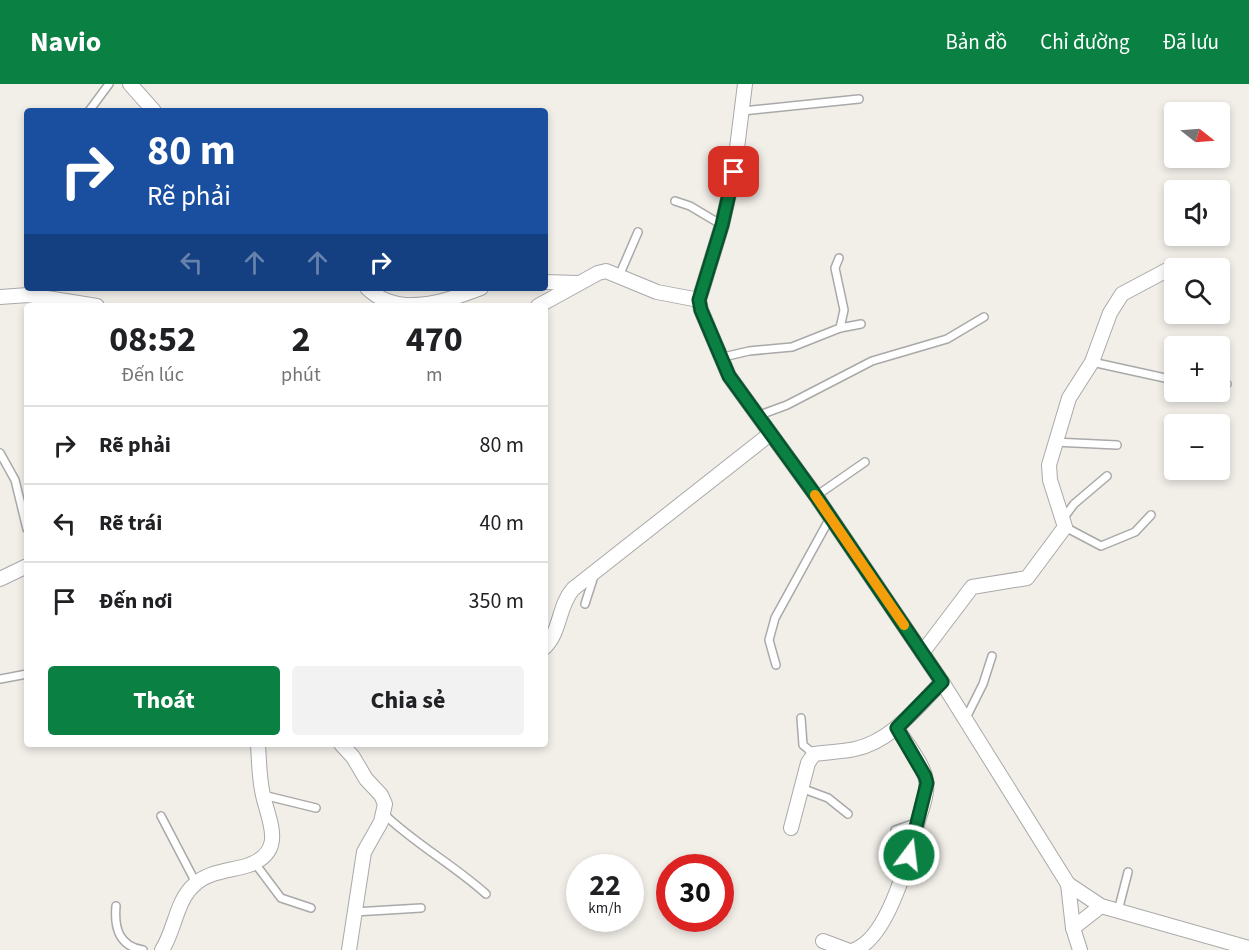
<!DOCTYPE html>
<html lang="vi">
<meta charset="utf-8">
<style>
body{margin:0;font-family:"Source Sans 3",sans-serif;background:#f2f2f2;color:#202124;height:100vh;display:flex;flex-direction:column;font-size:22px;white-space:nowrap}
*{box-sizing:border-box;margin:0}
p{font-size:20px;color:#757577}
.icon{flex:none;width:33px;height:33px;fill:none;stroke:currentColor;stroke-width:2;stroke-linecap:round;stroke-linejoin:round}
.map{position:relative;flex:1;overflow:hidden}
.sheet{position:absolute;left:24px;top:219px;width:524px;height:444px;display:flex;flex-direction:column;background:#fff;border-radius:6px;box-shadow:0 3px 9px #0003}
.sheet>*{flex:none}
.banner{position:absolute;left:24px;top:24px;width:524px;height:183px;border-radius:6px;box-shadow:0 3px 9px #0003;background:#1a4fa0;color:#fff;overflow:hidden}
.needle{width:39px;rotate:107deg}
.tools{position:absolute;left:1164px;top:18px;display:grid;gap:12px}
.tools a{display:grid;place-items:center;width:66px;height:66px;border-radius:6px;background:#fff;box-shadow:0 3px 9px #0003;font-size:30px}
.speed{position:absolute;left:566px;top:770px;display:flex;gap:12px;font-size:30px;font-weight:700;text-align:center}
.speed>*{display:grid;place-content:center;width:78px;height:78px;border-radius:50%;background:#fff;box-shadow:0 3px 9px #0003;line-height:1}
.speed small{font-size:15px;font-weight:400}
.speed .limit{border:9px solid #d22;background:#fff;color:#111}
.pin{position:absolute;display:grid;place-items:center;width:51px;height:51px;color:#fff;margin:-26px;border-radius:12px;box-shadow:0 3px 9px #0006}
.me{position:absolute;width:66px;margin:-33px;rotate:15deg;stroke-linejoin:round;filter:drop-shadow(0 0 4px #0008)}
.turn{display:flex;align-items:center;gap:21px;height:126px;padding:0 24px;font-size:27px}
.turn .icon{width:78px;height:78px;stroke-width:2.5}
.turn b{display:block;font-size:42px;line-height:51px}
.lanes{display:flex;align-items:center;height:57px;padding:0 24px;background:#0003;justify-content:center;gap:30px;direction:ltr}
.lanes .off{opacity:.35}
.eta{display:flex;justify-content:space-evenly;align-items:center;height:102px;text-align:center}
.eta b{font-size:36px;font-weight:700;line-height:42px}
.cta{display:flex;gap:12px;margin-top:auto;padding:12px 24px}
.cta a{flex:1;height:69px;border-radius:6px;background:#0b8043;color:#fff;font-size:24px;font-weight:700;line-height:69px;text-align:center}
.cta a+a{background:#f2f2f2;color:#202124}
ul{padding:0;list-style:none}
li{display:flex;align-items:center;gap:18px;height:78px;padding:0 24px;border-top:2px solid #e0e0e0}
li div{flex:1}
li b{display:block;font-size:22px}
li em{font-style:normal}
header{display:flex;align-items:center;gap:36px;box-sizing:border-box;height:84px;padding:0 30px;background:#0b8043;color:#fff}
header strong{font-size:28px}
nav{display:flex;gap:33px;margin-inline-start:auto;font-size:21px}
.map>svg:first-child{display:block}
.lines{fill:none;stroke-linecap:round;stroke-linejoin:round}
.service-casing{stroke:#a9a9a9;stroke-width:10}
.minor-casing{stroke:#a9a9a9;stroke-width:16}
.service{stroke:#fff;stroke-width:7}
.minor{stroke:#fff;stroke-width:14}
.route-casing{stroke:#07532c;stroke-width:15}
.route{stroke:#0b8043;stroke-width:10}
.slow{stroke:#f59e0b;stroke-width:10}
</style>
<header>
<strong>Navio</strong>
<nav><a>Bản đồ</a><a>Chỉ đường</a><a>Đã lưu</a></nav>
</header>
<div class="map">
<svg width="1249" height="866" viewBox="0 0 1249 866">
<rect width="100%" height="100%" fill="#f2efe9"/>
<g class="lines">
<defs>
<g id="service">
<polyline points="89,27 109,0"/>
<polyline points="743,27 859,15"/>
<polyline points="675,117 690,122 722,141"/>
<polyline points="839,174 835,184 844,226 840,244"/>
<polyline points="619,192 638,148"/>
<polyline points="719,274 749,267 792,263 840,244 861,240"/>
<polyline points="1092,278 1174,296"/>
<polyline points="1220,299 1227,300"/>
<polyline points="757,332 787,321 872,277 947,255 984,233"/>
<polyline points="1054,358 1117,361"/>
<polyline points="0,369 15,396 27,445"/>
<polyline points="816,412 865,378"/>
<polyline points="1063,435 1074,420 1107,392"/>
<polyline points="1065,443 1101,462 1135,448 1151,431"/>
<polyline points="585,520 594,492"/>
<polyline points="776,581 769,556 775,534 830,434"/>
<polyline points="0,595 27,590"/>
<polyline points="801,634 803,661 814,670"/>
<polyline points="965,636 983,600 992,572"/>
<polyline points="801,704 828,714 848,730"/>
<polyline points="263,711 316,724"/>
<path d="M384,730C415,760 454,781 486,810"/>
<polyline points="161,732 196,799"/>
<polyline points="895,746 918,738"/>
<polyline points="254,778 281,814 311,824"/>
<path d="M116,822C114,844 119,862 143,866"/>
<polyline points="1118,827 1128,788"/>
<polyline points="354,828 421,824"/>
</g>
<g id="minor">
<polyline points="130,0 154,27"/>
<polyline points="745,0 734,88 722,141 699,216 701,226 729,292 816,412 942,598 1068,800 1101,822 1249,864"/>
<polyline points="544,198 578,199"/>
<path d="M367,204C399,235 446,217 481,204"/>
<polyline points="0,213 28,211 97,222"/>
<polyline points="538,222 598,189 606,187 657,208 699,216"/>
<polyline points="0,495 27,482"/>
<path d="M544,564C561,548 558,522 573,505L770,350"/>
<polyline points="922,569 972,503 1027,494 1065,443 1050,396 1049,381 1069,314 1092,278 1110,229 1122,210 1171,184"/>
<polyline points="341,660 353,673 366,695 381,711 385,720 381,738 364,768 349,866"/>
<path d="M791,744L808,679L814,670C827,668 842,668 855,665C892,657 917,623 942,598"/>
<polyline points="1068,800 1073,844 1080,866"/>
<polyline points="1073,844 1101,822"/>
<polyline points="823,857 847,866"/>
<path d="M162,866C175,846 176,817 194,801C208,787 231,787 249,781C289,766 266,733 262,706C259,691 259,675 258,660"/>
<path d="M854,866C889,854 910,770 918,737C922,724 928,709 926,696C923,679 906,659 897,644"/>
</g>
</defs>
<use href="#service" class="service-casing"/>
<use href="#minor" class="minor-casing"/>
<use href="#service" class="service"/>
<use href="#minor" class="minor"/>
</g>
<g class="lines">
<defs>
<polyline id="route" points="734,88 722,141 699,216 701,226 729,292 816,412 942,598 897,644 925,692 927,699 909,771"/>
</defs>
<use href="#route" class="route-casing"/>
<use href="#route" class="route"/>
<polyline class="slow" points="815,411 904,541"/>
</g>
</svg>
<div class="tools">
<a><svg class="needle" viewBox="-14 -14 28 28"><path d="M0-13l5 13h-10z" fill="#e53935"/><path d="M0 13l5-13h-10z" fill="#757577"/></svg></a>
<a><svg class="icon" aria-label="sound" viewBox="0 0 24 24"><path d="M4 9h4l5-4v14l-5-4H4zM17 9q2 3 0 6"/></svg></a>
<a><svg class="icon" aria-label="search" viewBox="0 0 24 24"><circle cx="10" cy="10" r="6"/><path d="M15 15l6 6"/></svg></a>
<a>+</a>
<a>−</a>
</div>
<div class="speed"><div>22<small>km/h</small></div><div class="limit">30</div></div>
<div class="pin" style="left:734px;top:88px;background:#d93025"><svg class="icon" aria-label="arrive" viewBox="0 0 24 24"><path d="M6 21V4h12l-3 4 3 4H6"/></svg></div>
<svg class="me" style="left:909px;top:771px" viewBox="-20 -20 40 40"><circle r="17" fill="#0b8043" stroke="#fff" stroke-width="3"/><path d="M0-11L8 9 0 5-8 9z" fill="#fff"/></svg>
<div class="banner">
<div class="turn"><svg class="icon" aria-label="right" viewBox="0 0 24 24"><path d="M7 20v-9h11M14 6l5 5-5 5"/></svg><div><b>80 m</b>Rẽ phải</div></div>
<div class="lanes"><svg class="icon off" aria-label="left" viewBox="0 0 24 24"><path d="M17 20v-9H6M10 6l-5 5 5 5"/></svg><svg class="icon off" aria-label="ahead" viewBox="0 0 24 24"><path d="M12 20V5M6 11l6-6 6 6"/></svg><svg class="icon off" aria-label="ahead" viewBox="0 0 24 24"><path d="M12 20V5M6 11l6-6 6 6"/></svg><svg class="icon" aria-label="right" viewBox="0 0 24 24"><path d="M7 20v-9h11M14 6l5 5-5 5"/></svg></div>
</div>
<section class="sheet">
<div class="eta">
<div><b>08:52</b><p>Đến lúc</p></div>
<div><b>2</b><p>phút</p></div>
<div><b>470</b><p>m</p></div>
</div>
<ul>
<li><svg class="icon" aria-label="right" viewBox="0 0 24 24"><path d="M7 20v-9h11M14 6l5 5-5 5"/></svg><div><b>Rẽ phải</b></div><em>80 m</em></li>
<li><svg class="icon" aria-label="left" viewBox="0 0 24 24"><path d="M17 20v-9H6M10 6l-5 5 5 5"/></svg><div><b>Rẽ trái</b></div><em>40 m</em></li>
<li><svg class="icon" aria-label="arrive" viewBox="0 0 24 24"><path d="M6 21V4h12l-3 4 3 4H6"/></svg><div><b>Đến nơi</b></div><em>350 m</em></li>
</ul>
<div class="cta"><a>Thoát</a><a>Chia sẻ</a></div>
</section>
</div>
